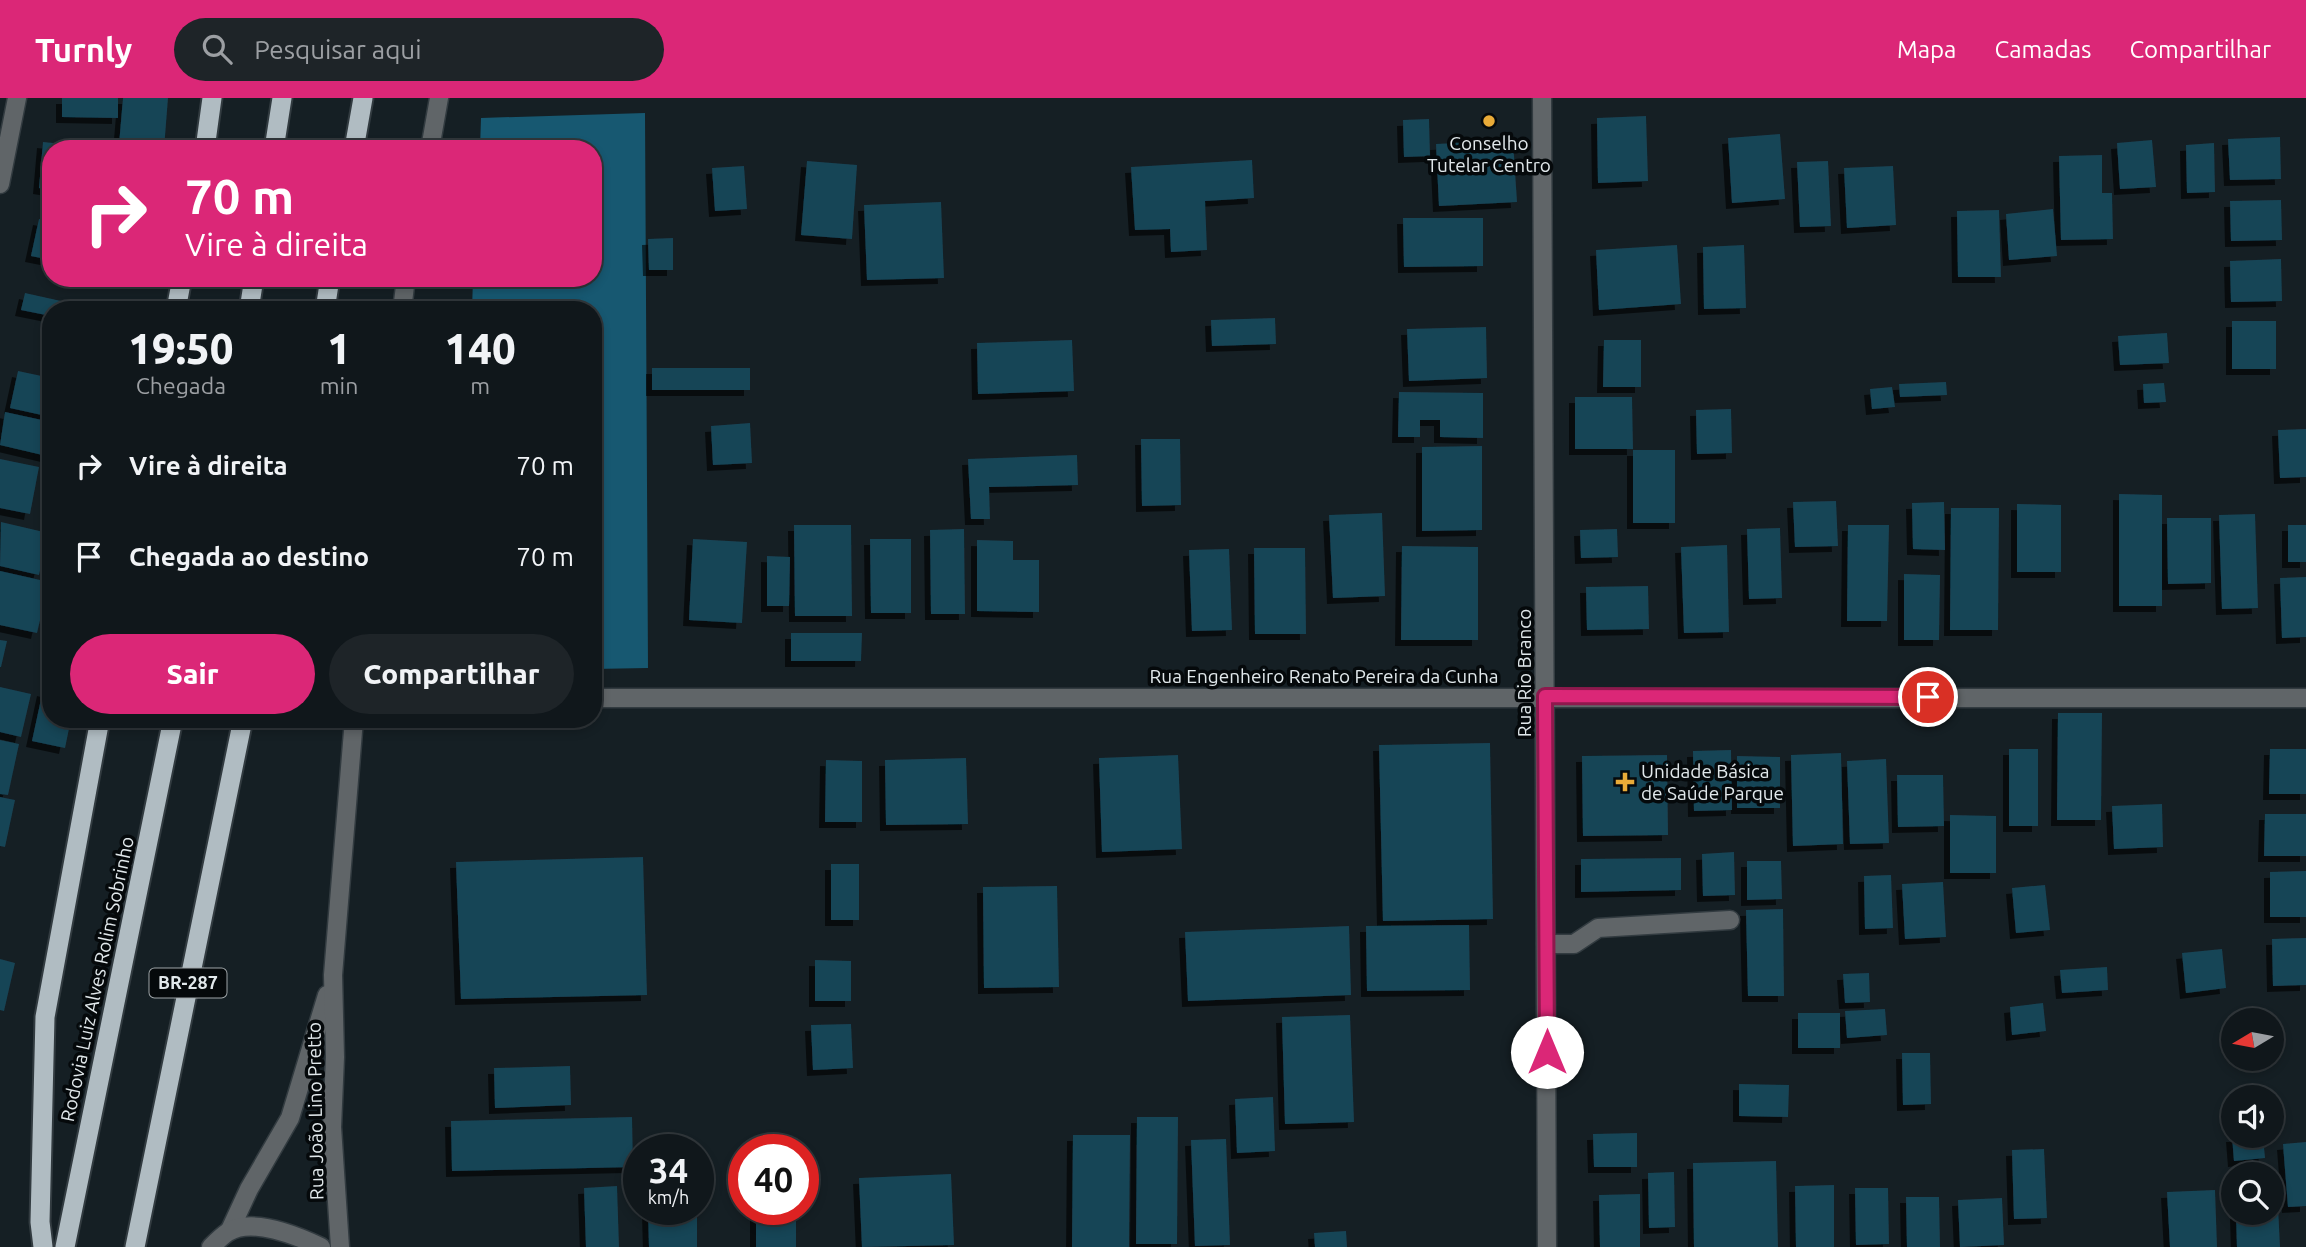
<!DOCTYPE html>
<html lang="pt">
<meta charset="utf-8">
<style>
body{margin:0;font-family:Ubuntu,sans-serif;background:#1e2428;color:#f1f3f6;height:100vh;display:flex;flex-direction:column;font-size:26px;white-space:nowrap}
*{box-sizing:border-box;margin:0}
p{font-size:23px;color:#9c9fa3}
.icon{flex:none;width:38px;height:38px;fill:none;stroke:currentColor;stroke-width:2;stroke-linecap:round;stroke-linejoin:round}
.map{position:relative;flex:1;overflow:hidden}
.details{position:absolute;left:42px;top:203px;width:560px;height:427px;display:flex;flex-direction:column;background:#10171b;border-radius:28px;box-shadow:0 4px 10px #0003,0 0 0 2px #30363a}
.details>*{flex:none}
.banner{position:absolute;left:42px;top:42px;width:560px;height:147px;border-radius:28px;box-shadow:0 4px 10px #0003,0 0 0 2px #30363a;background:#db2777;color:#fff;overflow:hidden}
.needle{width:46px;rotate:260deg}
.fabs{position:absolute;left:2221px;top:910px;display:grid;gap:14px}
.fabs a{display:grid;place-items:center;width:63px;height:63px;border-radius:50%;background:#10171b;box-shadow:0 4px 10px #0003,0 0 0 2px #30363a;font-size:35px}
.speed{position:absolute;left:623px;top:1036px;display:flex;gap:14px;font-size:35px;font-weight:700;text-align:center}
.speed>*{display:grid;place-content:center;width:91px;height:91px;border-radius:50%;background:#10171b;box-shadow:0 4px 10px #0003,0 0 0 2px #30363a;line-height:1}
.speed small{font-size:18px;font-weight:400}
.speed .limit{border:10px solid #d22;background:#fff;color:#111}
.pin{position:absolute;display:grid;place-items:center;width:60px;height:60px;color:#fff;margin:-30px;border:4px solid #fff;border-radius:50%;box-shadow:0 2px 7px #0007}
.me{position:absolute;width:77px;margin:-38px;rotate:0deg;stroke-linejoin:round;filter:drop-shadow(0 0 5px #0008)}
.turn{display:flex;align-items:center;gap:24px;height:147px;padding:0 28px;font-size:32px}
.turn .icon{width:91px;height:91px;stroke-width:2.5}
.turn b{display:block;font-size:49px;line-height:60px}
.eta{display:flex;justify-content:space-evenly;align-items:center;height:119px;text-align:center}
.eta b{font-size:42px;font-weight:800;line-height:49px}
.action{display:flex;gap:14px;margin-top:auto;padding:14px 28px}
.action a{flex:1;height:80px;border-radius:42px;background:#db2777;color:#fff;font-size:28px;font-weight:800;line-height:80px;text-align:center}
.action a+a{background:#1e2428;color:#f1f3f6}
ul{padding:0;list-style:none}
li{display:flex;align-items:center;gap:21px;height:91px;padding:0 28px}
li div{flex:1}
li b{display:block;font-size:26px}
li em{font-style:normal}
header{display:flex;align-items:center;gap:42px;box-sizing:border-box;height:98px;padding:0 35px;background:#db2777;color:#fff}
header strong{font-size:33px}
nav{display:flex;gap:38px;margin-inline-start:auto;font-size:24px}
.search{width:490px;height:63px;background:#1e2428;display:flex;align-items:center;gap:18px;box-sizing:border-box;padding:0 24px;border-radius:38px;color:#9c9fa3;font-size:26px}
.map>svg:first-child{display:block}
.forest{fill:#175871}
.building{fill:#194456;filter:url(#shadow)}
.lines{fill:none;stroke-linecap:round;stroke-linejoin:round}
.service-casing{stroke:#323b40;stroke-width:21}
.minor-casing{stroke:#323b40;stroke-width:21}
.tertiary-casing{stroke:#323b40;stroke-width:21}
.trunk-casing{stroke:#323b40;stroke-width:23}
.service{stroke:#606568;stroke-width:18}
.minor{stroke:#606568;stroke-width:18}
.tertiary{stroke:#606568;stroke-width:18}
.trunk{stroke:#b0bcc2;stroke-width:19}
.route-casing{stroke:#8e194d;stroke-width:18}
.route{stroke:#db2777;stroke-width:12}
.poi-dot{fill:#e9ab38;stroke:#05090b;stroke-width:2.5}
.labels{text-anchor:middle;stroke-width:7;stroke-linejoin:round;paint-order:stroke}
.shield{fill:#05090b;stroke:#9fa5a8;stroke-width:2}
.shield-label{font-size:18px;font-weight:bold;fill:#e1e8eb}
.poi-label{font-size:19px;fill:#e1e8eb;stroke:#05090b}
.street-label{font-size:19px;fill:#e1e8eb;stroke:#05090b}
</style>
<header>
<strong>Turnly</strong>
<div class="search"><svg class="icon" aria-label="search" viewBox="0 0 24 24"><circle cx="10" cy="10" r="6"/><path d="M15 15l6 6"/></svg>Pesquisar aqui</div>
<nav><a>Mapa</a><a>Camadas</a><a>Compartilhar</a></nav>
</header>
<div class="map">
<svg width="2306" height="1149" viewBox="0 0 2306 1149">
<defs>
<filter id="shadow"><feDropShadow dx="-6" dy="6" stdDeviation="0" flood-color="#0009"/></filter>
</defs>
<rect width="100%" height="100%" fill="#151f24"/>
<polygon class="forest" points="645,15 648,570 593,571 593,212 472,212 473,180 593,180 593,51 480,51 481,20"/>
<g class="building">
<polygon points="62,0 118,0 118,20 62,19"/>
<polygon points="123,0 168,0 164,51 119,47"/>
<polygon points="1646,18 1648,83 1598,85 1597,20"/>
<polygon points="1429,21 1430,58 1404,59 1403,22"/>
<polygon points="1780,36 1785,101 1732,105 1728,40"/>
<polygon points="2280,39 2281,81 2230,82 2228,41"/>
<polygon points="1513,42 1517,104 1439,108 1436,46"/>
<polygon points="2152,42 2156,89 2120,91 2117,45"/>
<polygon points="43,44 93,49 92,51 51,51 51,92 39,90"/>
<polygon points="2214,45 2215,94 2187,95 2186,47"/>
<polygon points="2102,57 2102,95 2112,95 2113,141 2061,142 2059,58"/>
<polygon points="1252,62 1254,100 1205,103 1207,152 1171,154 1170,131 1135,132 1131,69"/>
<polygon points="807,63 857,67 852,141 801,137"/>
<polygon points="1828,63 1831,128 1800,129 1797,64"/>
<polygon points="744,68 747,111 715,113 712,70"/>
<polygon points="1893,68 1896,127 1847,130 1844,70"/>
<polygon points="2281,102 2282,142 2231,143 2230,103"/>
<polygon points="941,104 944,180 867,182 864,107"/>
<polygon points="2053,111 2057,158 2009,162 2006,116"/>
<polygon points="1999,112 2001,179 1958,179 1957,113"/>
<polygon points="1403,120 1483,120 1483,168 1404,169"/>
<polygon points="39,121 51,123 51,162 31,158"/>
<polygon points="673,140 673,172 649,172 648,141"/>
<polygon points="1677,147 1681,206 1599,212 1596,152"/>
<polygon points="1744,147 1746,210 1704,211 1703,149"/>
<polygon points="2281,161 2282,203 2231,204 2230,163"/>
<polygon points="25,195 70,205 68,212 51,212 51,218 21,212"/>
<polygon points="1275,220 1276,246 1212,248 1211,222"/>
<rect x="2232" y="223" width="44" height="48"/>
<polygon points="1486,229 1487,280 1409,283 1407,231"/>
<polygon points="2167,235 2169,265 2120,267 2118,238"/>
<polygon points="1072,242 1074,293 978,296 977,245"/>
<polygon points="1604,242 1641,242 1641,289 1603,289"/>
<rect x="652" y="270" width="98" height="22"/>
<polygon points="18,273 51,280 51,319 10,310"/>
<polygon points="1946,284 1947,297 1900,299 1899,286"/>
<polygon points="2164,285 2166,304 2144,305 2143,286"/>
<polygon points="1892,289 1895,309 1872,311 1870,291"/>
<polygon points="1399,294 1483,295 1483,340 1440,339 1440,322 1420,322 1420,339 1398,339"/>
<polygon points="1575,299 1632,299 1633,351 1575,351"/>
<polygon points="1731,311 1732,355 1697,356 1696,312"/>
<polygon points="5,314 51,324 51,359 0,347"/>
<polygon points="750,325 752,365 713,367 711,328"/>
<polygon points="2306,331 2306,379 2280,380 2278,332"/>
<polygon points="1141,341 1180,341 1181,407 1142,408"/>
<polygon points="1482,348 1482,432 1422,433 1422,349"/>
<rect x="1633" y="352" width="42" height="73"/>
<polygon points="1077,357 1078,387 989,389 990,421 971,421 968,361"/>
<polygon points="0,361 39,369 30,416 0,410"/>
<polygon points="2119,396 2162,397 2162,508 2119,508"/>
<polygon points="1836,403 1838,448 1795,449 1793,404"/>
<polygon points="1944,404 1945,452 1913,451 1912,405"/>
<polygon points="2017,406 2061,407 2061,474 2017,474"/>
<polygon points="1951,410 1999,410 1998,532 1950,532"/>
<polygon points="1382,415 1385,498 1333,500 1329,417"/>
<polygon points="2255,416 2258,510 2222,511 2219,417"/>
<polygon points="2167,420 2211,420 2211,485 2168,486"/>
<polygon points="1,424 48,435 39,477 0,468"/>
<polygon points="794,427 851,427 852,518 795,518"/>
<polygon points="1848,427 1889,427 1887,523 1847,523"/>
<rect x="2288" y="427" width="18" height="37"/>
<polygon points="1780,430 1782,500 1749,501 1747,431"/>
<polygon points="964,431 965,516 931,516 930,432"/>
<polygon points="1617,431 1618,459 1581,460 1580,432"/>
<polygon points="693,441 747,444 742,525 689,522"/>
<polygon points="870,441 911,441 911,515 871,515"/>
<polygon points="977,442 1013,443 1013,462 1039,462 1039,514 977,513"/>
<polygon points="1727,447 1729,534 1684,535 1681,449"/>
<polygon points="1402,448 1478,449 1478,542 1401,542"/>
<polygon points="1254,450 1305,450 1306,536 1255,536"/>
<polygon points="1229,451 1232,532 1192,533 1189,452"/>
<polygon points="767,458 790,459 789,508 767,508"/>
<polygon points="0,473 49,484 37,535 0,527"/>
<polygon points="1904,476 1940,477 1939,542 1904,542"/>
<polygon points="2306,479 2306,539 2282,540 2280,480"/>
<polygon points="1648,488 1649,531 1587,532 1586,489"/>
<polygon points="791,535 862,535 861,563 791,563"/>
<polygon points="0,542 7,543 1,569 0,569"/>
<polygon points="0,589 31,596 21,639 0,634"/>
<polygon points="43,592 51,594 51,621 71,621 65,650 32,643"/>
<polygon points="2058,615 2102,615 2101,722 2057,722"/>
<polygon points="0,642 19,646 8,697 0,696"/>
<polygon points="1490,645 1493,821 1383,823 1379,647"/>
<rect x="2009" y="651" width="29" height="77"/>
<polygon points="2270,651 2306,651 2306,696 2269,696"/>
<polygon points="1731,652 1732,712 1694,713 1693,653"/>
<polygon points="1841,655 1843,746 1793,748 1791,657"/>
<polygon points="1178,657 1182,751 1102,754 1099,660"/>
<polygon points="1667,657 1668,737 1583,738 1582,658"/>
<polygon points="1737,658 1780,659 1780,710 1737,710"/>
<polygon points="966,660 968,726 886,727 885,662"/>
<polygon points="1886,661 1889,745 1850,746 1847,663"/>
<polygon points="826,662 862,663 862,724 825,724"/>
<polygon points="1897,677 1943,677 1944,728 1898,729"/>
<polygon points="0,699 15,702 5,749 0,748"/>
<polygon points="2162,706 2163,749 2114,751 2112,708"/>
<polygon points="2265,716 2306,716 2306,758 2264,758"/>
<polygon points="1950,717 1996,718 1996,775 1950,775"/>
<polygon points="1734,754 1735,797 1703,798 1702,756"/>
<polygon points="643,759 647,897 461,901 456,764"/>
<polygon points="1681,760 1681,792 1581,794 1581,761"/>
<polygon points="1747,763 1781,763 1782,801 1747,802"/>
<rect x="831" y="766" width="28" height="56"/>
<polygon points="2306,773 2306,819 2270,819 2270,774"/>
<polygon points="1891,777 1893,830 1865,831 1864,778"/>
<polygon points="1943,784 1946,839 1905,841 1902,786"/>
<polygon points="2045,787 2050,832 2016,835 2012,790"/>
<polygon points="1057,788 1059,889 984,890 983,789"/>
<polygon points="1783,811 1784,898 1748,898 1746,812"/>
<polygon points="1469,827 1470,892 1367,893 1366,828"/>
<polygon points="1349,828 1351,897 1188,903 1185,834"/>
<polygon points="2306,840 2306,887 2273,888 2272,841"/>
<polygon points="2222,851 2226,890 2186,895 2182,855"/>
<polygon points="0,861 15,865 4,913 0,912"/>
<polygon points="815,862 851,863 851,903 815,903"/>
<polygon points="2107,869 2108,892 2062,895 2060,872"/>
<polygon points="1869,875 1870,904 1845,905 1843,876"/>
<polygon points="2043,905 2046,933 2012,937 2010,909"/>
<polygon points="1885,911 1887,937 1847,940 1845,913"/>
<rect x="1798" y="915" width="42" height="35"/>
<polygon points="1350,917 1354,1024 1285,1026 1282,919"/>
<polygon points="851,926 853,970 813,972 811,927"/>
<polygon points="1902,955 1930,955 1931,1006 1903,1007"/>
<polygon points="570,968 571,1007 495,1010 494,970"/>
<polygon points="1739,986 1789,987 1788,1019 1739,1018"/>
<polygon points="1273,999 1275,1053 1237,1055 1235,1001"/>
<polygon points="2233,999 2233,1030 2231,1030 2228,1000"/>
<polygon points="632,1019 633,1069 452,1073 451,1023"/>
<polygon points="1137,1019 1178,1019 1177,1146 1136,1146"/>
<polygon points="1637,1035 1637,1069 1594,1069 1593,1036"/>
<polygon points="1073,1037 1130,1037 1129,1149 1072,1149"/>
<polygon points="2232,1038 2263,1038 2265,1060 2234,1063"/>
<polygon points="1226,1041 1230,1147 1195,1148 1191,1042"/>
<polygon points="2306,1044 2306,1108 2288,1109 2283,1046"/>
<polygon points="2044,1051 2047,1120 2014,1121 2012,1052"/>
<polygon points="1776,1063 1778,1149 1694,1149 1693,1065"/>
<polygon points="1674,1074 1675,1129 1649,1130 1648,1075"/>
<polygon points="951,1076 954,1147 862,1149 859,1080"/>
<polygon points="1834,1087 1834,1149 1796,1149 1795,1088"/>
<polygon points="617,1088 619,1149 586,1149 584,1090"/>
<polygon points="2272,1088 2277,1088 2280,1149 2237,1149 2236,1115 2272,1115"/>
<polygon points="1855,1090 1888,1090 1889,1146 1856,1147"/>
<polygon points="2215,1092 2217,1149 2170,1149 2167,1094"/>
<polygon points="1640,1096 1640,1149 1600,1149 1599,1097"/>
<polygon points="1906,1099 1939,1099 1940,1149 1907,1149"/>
<polygon points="2002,1100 2004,1147 1960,1149 1958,1102"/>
<polygon points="648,1111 697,1111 697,1149 649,1149"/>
<rect x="756" y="1111" width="40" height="38"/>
<polygon points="1346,1133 1347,1149 1315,1149 1314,1135"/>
</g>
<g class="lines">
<defs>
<polyline id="service" points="1546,846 1574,846 1598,830 1730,822"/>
<g id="minor">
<polyline points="0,86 17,0"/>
<polyline points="593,600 2306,600"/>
</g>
<g id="tertiary">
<polyline points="1542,0 1547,1149"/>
<polyline points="430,51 439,0"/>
<polyline points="402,212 406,180"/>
<polyline points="230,1132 249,1091 290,1020 327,897"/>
<path d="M211,1149C216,1144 222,1138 228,1134C252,1119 298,1138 321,1149"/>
<polyline points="340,1149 332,1029 335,959 333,877 354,621"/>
</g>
<g id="trunk">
<polyline points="205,51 212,0"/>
<polyline points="274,51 282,0"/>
<polyline points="354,51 363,0"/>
<polyline points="176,212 182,180"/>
<polyline points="249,212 254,180"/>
<polyline points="325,212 330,180"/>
<polyline points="43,1149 40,1124 45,919 100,621"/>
<polyline points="65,1149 173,621"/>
<polyline points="135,1149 243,621"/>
</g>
</defs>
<use href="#service" class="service-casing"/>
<use href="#minor" class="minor-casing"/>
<use href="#tertiary" class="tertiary-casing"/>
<use href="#trunk" class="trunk-casing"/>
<use href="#service" class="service"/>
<use href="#minor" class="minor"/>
<use href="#tertiary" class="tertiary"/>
<use href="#trunk" class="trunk"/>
</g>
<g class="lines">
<defs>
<polyline id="route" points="1547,954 1545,598 1928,599"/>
</defs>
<use href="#route" class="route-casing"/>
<use href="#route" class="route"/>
</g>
<g class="poi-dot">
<circle cx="1489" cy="23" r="7"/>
<path d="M1621.5 673.5h7v7h7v7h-7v7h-7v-7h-7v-7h7z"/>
</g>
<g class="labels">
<rect class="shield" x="149.5" y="870.5" width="77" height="29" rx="5"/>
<g class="shield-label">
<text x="188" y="891">BR-287</text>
</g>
<g class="poi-label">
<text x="1489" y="52">Conselho<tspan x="1489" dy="22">Tutelar Centro</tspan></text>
<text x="1641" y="680" text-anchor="start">Unidade Básica<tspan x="1641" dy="22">de Saúde Parque</tspan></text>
</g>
<g class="street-label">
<text transform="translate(1524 575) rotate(-90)" y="7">Rua Rio Branco</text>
<text x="1324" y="585">Rua Engenheiro Renato Pereira da Cunha</text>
<text transform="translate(97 881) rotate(-78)" y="7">Rodovia Luiz Alves Rolim Sobrinho</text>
<text transform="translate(315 1013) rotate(-91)" y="7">Rua João Lino Pretto</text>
</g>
</g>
</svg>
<div class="fabs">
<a><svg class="needle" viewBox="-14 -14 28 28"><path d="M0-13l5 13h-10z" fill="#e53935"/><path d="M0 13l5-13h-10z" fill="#9c9fa3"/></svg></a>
<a><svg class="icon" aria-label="sound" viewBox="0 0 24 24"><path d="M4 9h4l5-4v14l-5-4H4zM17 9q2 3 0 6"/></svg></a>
<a><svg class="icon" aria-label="search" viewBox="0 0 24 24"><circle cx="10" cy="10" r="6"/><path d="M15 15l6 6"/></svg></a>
</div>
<div class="speed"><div>34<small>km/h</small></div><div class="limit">40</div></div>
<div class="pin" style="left:1928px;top:599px;background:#d93025"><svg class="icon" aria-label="arrive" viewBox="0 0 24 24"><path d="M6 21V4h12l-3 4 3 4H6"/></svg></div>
<svg class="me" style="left:1547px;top:954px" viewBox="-20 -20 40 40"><circle r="19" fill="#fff"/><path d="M0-13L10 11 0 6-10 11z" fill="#db2777"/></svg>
<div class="banner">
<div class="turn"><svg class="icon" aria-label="right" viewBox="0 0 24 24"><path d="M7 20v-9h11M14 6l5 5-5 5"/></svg><div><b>70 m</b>Vire à direita</div></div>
</div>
<section class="details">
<div class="eta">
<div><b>19:50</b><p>Chegada</p></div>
<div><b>1</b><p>min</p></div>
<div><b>140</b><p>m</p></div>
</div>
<ul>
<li><svg class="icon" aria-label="right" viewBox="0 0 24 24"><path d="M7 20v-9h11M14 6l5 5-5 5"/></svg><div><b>Vire à direita</b></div><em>70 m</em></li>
<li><svg class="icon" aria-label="arrive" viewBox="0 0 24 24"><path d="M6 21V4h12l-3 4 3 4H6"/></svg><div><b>Chegada ao destino</b></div><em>70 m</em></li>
</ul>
<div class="action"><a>Sair</a><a>Compartilhar</a></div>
</section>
</div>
